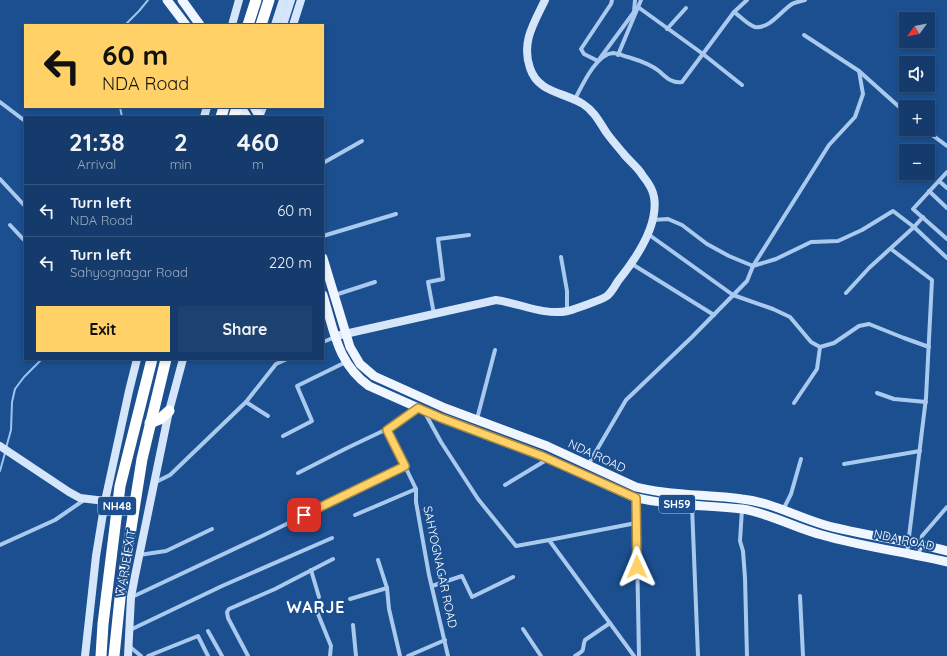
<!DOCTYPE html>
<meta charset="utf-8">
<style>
body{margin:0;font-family:Quicksand,sans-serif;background:#1d4271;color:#f1f3f6;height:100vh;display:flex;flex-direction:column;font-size:15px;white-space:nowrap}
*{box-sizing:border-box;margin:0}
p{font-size:13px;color:#9dadc1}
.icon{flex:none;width:22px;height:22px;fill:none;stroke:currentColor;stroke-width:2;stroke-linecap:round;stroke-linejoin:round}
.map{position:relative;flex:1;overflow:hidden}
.panel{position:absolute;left:24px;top:116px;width:300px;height:244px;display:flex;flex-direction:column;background:#143b6b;border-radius:0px;box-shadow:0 2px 6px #0003,0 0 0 1px #33557e}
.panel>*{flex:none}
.top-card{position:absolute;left:24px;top:24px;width:300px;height:84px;border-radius:0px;box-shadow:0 2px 6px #0003,0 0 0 1px #33557e;background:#ffd166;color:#111;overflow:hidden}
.needle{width:26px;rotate:237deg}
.fabs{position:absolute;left:899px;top:12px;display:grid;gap:8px}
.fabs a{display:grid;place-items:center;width:36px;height:36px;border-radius:0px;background:#143b6b;box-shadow:0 2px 6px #0003,0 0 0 1px #33557e;font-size:20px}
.pin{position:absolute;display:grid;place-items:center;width:34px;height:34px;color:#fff;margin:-17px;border-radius:8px;box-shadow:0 2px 6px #0006}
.me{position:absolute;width:44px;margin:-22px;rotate:359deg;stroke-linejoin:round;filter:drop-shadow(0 0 3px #0008)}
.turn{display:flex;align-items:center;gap:14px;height:84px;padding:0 12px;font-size:18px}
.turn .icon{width:52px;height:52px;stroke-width:2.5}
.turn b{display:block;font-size:28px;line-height:34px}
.eta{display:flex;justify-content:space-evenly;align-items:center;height:68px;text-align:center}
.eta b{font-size:24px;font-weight:700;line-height:28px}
.action{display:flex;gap:8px;margin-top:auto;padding:8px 12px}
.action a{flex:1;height:46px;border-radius:0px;background:#ffd166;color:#111;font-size:16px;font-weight:700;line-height:46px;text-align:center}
.action a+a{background:#1d4271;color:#f1f3f6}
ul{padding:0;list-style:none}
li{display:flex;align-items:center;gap:12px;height:52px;padding:0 12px;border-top:1px solid #33557e}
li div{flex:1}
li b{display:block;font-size:15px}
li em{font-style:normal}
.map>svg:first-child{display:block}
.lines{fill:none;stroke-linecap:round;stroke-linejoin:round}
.stream{stroke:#9cc4f0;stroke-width:2}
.street{stroke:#a9c9ee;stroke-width:4}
.secondary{stroke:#d6e6fa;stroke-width:8}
.primary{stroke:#f0f6ff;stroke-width:9}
.highway{stroke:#fff;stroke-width:11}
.route-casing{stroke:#a68842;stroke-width:10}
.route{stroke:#ffd166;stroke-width:7}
.labels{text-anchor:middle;stroke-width:4;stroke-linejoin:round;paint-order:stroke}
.shield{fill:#1b4f8f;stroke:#bbcadd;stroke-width:1}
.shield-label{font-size:11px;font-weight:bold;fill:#fff}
.street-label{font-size:12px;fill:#fff;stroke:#1b4f8f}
.district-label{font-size:16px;font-weight:bold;letter-spacing:1px;fill:#fff;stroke:#1b4f8f}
</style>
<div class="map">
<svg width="947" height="656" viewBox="0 0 947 656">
<rect width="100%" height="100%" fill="#1b4f8f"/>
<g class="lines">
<g class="stream">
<polyline points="125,25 139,11 148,0"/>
<polyline points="120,107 122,117"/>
<polyline points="6,448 11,430 12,402 15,389 24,377 42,359"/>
<polyline points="0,471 5,453"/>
</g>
<g class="street">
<polyline points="612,0 611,4 581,49 584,54 598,61 634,12 635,0"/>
<polyline points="638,7 703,54 742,85"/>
<path d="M734,12C740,16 748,25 755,27C770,29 782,10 792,4C796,2 801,1 805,0"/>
<polyline points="667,29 686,8"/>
<polyline points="804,35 859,71 906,113"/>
<polyline points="618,55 641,0"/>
<path d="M575,99C582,86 596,54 613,53C618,53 625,57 631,58C641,61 650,64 659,71C666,77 672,84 682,82L734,12L747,0"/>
<polyline points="0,102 25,121"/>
<polyline points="924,129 947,146"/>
<polyline points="323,163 362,141"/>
<polyline points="947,172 913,209 947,239"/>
<polyline points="0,179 24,205 25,204"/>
<polyline points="939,181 947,188"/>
<polyline points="929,191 947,208"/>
<polyline points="652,220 668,219 682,225 707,244 729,256 753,266 776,259 811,242 838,241 862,230 893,211 914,227 923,217"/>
<polyline points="10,225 25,241"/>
<polyline points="648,234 733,295 773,309 790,317 811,342 820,347 834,343 859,326 869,324 904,338 929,347"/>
<polyline points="323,236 396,214"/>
<polyline points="891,249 932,280 926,398 907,553"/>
<polyline points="561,257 567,291 567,311"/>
<polyline points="632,264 714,315"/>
<polyline points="846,293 869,268 914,227 947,258"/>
<polyline points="335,295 375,282"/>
<polyline points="434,314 428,282 443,279 438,239 469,235"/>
<polyline points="323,342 335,337"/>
<polyline points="877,393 894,399 926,402"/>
<polyline points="246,402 268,416"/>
<polyline points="794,403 817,369 820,347"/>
<polyline points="417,408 387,429 416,489 416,502 429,575 448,656"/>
<polyline points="425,413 441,442 478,499 516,546 549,540"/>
<polyline points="477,419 495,350"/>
<polyline points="283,436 312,421 297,386 346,362"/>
<polyline points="844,464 920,451"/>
<polyline points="588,465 626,400 692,337 747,281 753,266 829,145 855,117 863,94 859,71"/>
<polyline points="298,473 347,448 387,429"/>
<polyline points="154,483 170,475 246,402 276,364 287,359"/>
<polyline points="505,485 548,459"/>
<polyline points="636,497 639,656"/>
<polyline points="692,506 698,656"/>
<polyline points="742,509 740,541 743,551 745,578 747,656"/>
<polyline points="783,510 791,494 801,459"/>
<polyline points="355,515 416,489"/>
<polyline points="0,545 55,520 84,500"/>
<polyline points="139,555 166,551 212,529"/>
<polyline points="919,555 922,536 947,507"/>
<polyline points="378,560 387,588 389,609 400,656"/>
<polyline points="311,570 319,597"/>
<polyline points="432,586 462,576 472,597 513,577"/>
<polyline points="800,596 803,656"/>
<polyline points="132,597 262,536 405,466"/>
<polyline points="350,599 387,588"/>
<polyline points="316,609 331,646 330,656"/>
<polyline points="353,625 356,656"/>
<polyline points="523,629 541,656"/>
<polyline points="130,630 222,586 332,538"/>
<polyline points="208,631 222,656"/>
<polyline points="129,646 141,656"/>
<polyline points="148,656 198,636 208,656"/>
<polyline points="248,656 228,618 227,612 229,609 275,589 333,559"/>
<polyline points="408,656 445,640"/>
<path d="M575,656C587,649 581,651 585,640L610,623"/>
<polyline points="634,656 549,540 636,523"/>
</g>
<g class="secondary">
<polyline points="232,25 239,0"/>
<polyline points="275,25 283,0"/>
<polyline points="283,25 291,0"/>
<polyline points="293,25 301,0"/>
<polyline points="204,117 207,107"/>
<polyline points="259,117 263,107"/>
<path d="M336,336L496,300C520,303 543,316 568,311C575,309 601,300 607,296C611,293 615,286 618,281C635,260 659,226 654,197C653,190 647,181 643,176C638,167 629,161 623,153C617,146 611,139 606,132C599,121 594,111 583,104C564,92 538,93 530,68C521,42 534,23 545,0"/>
<polyline points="0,446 69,492 80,498 105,501"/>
<polyline points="85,656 96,556 105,501 129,391 137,359"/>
<polyline points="128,656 131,597 135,576 169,411 183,359"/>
</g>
<g class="primary">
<polyline points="167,0 186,25"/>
<polyline points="182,0 200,25"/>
<polyline points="241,107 247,117"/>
<polyline points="254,107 260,117"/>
<path d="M323,258L350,347L360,364L374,376L445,408L547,446L636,487C671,496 707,494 742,499C771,502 797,517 825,525C865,536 907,540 947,551"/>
<path d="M323,295C334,330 337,363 369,386L441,418L542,456L633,497C670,506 705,505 742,509C769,513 795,528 822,535C863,547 906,552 947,562"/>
</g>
<g class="highway">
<polyline points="248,25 256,0"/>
<polyline points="261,25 269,0"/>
<polyline points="221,117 224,107"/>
<polyline points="234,117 237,107"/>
<polyline points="150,423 160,419 169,411"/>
<polyline points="101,656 103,624 120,486 152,359"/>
<polyline points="114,656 120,598 142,459 166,359"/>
</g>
</g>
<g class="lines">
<defs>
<polyline id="route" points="304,515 405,466 387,430 418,408 441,418 542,456 636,498 637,567"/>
</defs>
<use href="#route" class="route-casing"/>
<use href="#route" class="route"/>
</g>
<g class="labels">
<g class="shield">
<rect x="659" y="495" width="36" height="18" rx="3"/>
<rect x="98" y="497" width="38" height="18" rx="3"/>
</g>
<g class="shield-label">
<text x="677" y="508">SH59</text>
<text x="117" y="510">NH48</text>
</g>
<g class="street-label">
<text transform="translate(597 456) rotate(25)" y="4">NDA ROAD</text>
<text transform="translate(904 540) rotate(12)" y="4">NDA ROAD</text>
<text transform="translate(126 563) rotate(-80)" y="4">WARJE EXIT</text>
<text transform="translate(440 567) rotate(78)" y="4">SAHYOGNAGAR ROAD</text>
</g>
<g class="district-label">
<text x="316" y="613">WARJE</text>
</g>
</g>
</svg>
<div class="fabs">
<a><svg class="needle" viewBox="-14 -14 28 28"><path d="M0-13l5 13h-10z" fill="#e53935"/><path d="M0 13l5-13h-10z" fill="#9dadc1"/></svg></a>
<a><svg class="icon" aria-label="sound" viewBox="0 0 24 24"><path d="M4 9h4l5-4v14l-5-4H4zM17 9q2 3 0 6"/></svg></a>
<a>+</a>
<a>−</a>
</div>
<div class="pin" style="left:304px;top:515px;background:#d93025"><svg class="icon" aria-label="arrive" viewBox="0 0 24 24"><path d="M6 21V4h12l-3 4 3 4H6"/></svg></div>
<svg class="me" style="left:637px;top:567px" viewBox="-20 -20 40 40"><path d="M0-17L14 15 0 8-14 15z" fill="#ffd166" stroke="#fff" stroke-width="4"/></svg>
<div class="top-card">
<div class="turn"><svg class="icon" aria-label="left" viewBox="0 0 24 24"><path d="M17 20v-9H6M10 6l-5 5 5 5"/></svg><div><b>60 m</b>NDA Road</div></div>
</div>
<section class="panel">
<div class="eta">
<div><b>21:38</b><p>Arrival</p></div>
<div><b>2</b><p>min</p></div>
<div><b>460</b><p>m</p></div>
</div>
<ul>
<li><svg class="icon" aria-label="left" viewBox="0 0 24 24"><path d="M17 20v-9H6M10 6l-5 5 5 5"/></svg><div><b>Turn left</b><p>NDA Road</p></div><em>60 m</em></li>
<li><svg class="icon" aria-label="left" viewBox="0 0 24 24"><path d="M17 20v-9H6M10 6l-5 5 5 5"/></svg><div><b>Turn left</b><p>Sahyognagar Road</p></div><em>220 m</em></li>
</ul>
<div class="action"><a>Exit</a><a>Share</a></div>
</section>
</div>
